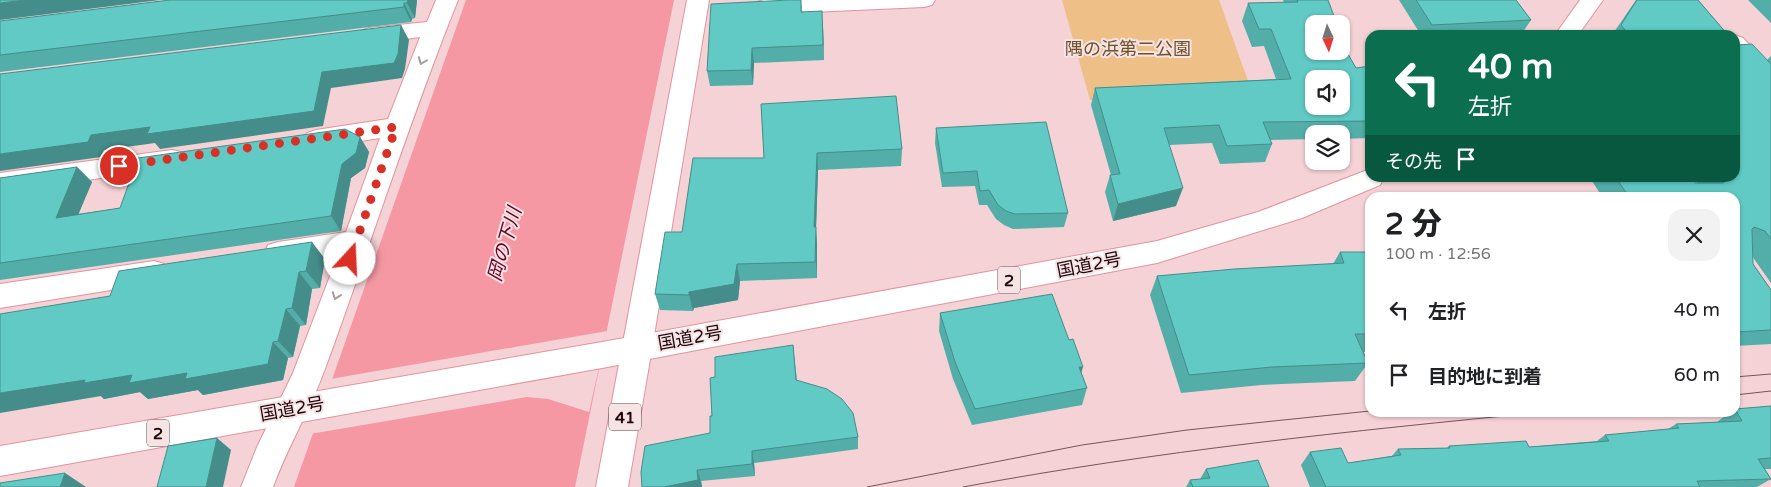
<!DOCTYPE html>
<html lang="ja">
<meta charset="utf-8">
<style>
body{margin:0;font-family:"Varela Round","Noto Sans JP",sans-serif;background:#f2f2f2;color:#202124;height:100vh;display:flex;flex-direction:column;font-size:19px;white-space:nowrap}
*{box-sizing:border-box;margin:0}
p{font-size:16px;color:#757577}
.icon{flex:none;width:28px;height:28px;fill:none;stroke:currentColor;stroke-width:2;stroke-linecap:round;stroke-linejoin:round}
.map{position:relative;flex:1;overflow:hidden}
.sheet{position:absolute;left:1365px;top:192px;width:375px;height:225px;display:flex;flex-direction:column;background:#fff;border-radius:15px;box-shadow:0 1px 4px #0004}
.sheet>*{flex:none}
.guide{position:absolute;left:1365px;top:30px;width:375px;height:152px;border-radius:15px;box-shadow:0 1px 4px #0004;background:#0b6e4f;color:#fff;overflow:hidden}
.needle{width:32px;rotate:176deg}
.controls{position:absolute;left:1305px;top:15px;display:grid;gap:10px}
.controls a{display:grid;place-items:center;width:45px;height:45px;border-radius:10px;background:#fff;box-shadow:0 1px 4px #0004;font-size:25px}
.pin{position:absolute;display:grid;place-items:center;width:42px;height:42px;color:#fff;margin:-21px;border:2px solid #fff;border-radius:50%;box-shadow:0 1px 5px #0007}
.me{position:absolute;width:55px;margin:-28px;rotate:20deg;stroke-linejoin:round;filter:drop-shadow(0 0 4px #0008)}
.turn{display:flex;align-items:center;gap:18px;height:105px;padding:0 20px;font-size:22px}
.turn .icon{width:65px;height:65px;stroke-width:2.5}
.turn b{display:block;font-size:35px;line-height:42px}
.then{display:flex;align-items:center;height:48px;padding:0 20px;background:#0003;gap:10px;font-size:19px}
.round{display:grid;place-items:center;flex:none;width:52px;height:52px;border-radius:15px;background:#f2f2f2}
.headline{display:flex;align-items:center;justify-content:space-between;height:85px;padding:0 20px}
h1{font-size:30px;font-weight:800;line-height:38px}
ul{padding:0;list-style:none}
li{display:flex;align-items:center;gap:15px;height:65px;padding:0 20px}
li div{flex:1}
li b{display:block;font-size:19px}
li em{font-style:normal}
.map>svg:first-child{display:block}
.green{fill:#eebf87}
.water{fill:#f598a4}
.pier{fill:#f4d2d5}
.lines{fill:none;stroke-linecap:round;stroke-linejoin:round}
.minor-casing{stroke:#e3939d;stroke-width:2}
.primary-casing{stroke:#e3939d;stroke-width:2}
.trunk-casing{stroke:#e3939d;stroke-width:2}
.minor{fill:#fff;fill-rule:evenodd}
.primary{fill:#fff;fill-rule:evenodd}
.trunk{fill:#fff;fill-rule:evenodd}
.tram{stroke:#75565b;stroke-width:1}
.wall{fill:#53aea9}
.shaded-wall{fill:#448d8a}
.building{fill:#61cac5;stroke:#448d8a;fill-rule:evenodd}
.oneway{stroke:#a79b9d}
.route{stroke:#d93025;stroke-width:9;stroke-dasharray:0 16.2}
.labels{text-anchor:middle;stroke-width:4;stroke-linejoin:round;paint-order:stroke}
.shield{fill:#f6e4e5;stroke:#62494c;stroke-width:1}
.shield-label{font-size:16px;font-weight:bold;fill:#22060b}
.park-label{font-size:18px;fill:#6e5029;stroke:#f6e4e5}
.street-label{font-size:18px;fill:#22060b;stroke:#f6e4e5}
.water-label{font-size:19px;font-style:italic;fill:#6c0025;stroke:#f6e4e5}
</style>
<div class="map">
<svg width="1771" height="487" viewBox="0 0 1771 487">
<rect width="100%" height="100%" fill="#f4d2d5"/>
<polygon class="green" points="1062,0 1219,0 1252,92 1090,100"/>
<polygon class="water" points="466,0 674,0 575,487 294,487"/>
<polygon class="pier" points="607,331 589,412 548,399 527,397 310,434 330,379"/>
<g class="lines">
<defs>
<g id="minor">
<path d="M436,0H458C409,122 370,246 325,369C310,410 288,446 273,487H241L257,447L293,373L338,255L278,264L268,261L264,253L268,245L278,242L346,232L380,138L316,148L307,145L303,139L307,133L316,130L388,119L420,37L369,44L361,41L358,36L361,31L369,28L427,22Z"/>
<polygon points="687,0 709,0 652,348 648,357 637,361 626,357 622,348"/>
<polygon points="764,0 935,0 932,5 924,7 765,14 757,12 754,7 757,2"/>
<polygon points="1735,35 1743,38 1771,68 1771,91 1763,89 1735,58"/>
<polygon points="172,150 181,152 185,159 181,166 0,193 0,173"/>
<polygon points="154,261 164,264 168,272 164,280 154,283 0,308 0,284"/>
</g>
<polygon id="primary" points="637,335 648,339 652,348 628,487 596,487 622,348 626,339"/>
<g id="trunk">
<polygon points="1580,0 1603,0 1578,35 1555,35"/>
<polygon points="1370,169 1370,178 1384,178 1380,185 1302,218 1157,263 602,368 0,476 0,446 602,342 1157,241 1258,212"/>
</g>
</defs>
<use href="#minor" class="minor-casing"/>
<use href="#primary" class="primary-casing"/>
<use href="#trunk" class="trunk-casing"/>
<use href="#minor" class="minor"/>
<use href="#primary" class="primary"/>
<use href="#trunk" class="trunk"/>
<g class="tram">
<polyline points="1735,377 1771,374"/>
<polyline points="1735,395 1771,391"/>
<polyline points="867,487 1082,445 1187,430 1370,411"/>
<path d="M963,487C1156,451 1350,431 1545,412"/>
</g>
</g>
<g class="wall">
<polygon points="417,0 415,18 412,19 411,22 0,72 0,21"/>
<polygon points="801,0 802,11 823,26 824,60 754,63 753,85 710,86 707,71"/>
<polygon points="1283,0 1328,0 1348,54 1356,68 1370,66 1370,138 1341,139 1341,134 1314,134 1314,139 1270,140 1272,144 1265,162 1220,164 1212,143 1169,145 1176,206 1113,221 1105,192 1110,175 1111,175 1091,105 1095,88 1276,79 1264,46 1252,47 1242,21 1248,3 1284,3"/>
<polygon points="1399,0 1516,0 1531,20 1521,35 1421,35"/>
<polygon points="1636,0 1698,0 1728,35 1612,35"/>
<polygon points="1748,0 1771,0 1771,23"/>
<polygon points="1737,45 1767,60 1771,56 1771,283 1752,256 1753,264 1771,290 1771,344 1735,346 1735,198 1603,198 1590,178 1691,178 1695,183 1697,183 1694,178 1735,178"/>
<polygon points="761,104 902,149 901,166 818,170 816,229 817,244 817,278 740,281 738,300 694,308 693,311 660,310 655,294 682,232 764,158"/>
<polygon points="936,128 1068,213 1064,227 1013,229 1004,225 996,219 987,205 979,205 975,186 942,187 935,143"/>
<polygon points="360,137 369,152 365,168 351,178 341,231 0,280 0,178 77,167 92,182 78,214 120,208"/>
<polygon points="1340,252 1370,252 1370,351 1363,352 1368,363 1355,381 1261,385 1181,393 1150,295 1157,276 1333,264"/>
<polygon points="325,259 320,288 312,289 306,325 300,326 293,357 288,358 283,380 203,395 198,390 148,399 140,392 104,399 101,396 110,296"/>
<polygon points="940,313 1069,340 1087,388 1082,405 972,425 953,379 939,331"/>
<polygon points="793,345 797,380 858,437 858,449 754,463 755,476 701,481 702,487 642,487 710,433 715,377"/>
<polygon points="1771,406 1771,469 1765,469 1771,479 1757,487 1310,487 1301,465 1310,452 1348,463 1392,456 1398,449 1447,448 1449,446 1529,447 1597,441 1605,435 1668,429 1676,424 1717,422 1730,412 1735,412 1735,409"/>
<polygon points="1206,469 1269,487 1186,487 1190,480 1200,479"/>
</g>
<g class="shaded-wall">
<polygon points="25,0 160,0 0,20 0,3"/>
<polygon points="408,0 417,0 415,18 407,3"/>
<polygon points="404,3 412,19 411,22 404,7"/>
<polygon points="822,11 823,26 824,60 823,45"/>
<polygon points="401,25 409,40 405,69 402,78 331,88 323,126 160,149 155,143 104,150 101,157 0,171 0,154 91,135 322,72"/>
<polygon points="752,48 754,63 753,85 751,70"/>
<polygon points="360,137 369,152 365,168 351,178 341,231 331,216 342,164"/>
<polygon points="817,153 818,170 816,229 817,244 817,278 814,227"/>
<polygon points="77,167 92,182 71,232 56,218"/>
<polygon points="1183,188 1176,206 1113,221 1118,204"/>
<polygon points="312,242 325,259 320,288 306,271"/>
<polygon points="737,264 740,281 738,300 694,308 693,311 689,295 689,292"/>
<polygon points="299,272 312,289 306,325 292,308"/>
<polygon points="286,309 300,326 293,357 278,341"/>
<polygon points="273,342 288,358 283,380 203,395 198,390 148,399 140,392 104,399 101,396 0,413 0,393"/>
<polygon points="1079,367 1083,367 1078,384"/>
<polygon points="217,438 231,450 223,487 206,487"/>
<polygon points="752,451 754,463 755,476 752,464"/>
<polygon points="697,470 701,481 702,487 664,487"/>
<polygon points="65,473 86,487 60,487"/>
</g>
<g class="building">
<polygon points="0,0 25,0 0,3"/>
<polygon points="170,0 408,0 407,3 404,3 404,7 0,55 0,21"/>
<polygon points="789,0 801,0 801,12 822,11 823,45 752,48 751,70 707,71 711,4"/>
<path d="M1297,0H1328L1337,24H1314V51H1341V34L1348,54L1356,68L1370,66V121L1263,122L1272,144L1227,146L1219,125L1164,128L1183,188L1118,204L1110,175L1120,174L1095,88L1291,79L1271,29H1259L1248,3L1298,2ZM1314,79H1341V106H1314Z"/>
<polygon points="1416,0 1516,0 1531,20 1432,25"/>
<polygon points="1637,0 1698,0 1728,35 1629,35 1621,25"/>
<polygon points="401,25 398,54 394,63 322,72 314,111 147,134 150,127 91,135 88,142 0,154 0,74"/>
<polygon points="1735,43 1737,45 1752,44 1771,64 1771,239 1765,231 1754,227 1752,229 1753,264 1771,290 1771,330 1735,332 1735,198 1630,198 1616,178 1691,178 1695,183 1723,183 1725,181 1723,178 1735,178"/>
<polygon points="896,96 902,149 817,153 814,227 816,227 815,262 737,264 734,284 689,292 689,295 655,294 665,232 682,232 693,158 764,158 761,104"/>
<polygon points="1046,122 1068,213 1015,214 1006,211 998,205 989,190 980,191 977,171 943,173 936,128"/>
<polygon points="345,129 360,137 356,153 342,164 331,216 0,263 0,178 77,167 56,218 120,208 138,158"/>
<polygon points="312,242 306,271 299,272 292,308 286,309 278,341 273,342 268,364 185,379 187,373 129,383 132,375 84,383 85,380 0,393 0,314 110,296 119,271"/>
<polygon points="1340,252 1370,252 1370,334 1355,334 1368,363 1272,367 1189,375 1157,276 1234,269 1344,263"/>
<polygon points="1052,294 1069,340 1073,339 1083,367 1079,367 1087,388 975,409 955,362 940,313"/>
<polygon points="793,345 796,380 827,389 842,399 853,413 858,437 752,451 752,464 697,470 698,480 664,487 642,487 641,472 645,446 710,433 710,416 712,416 710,378 715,377 715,357"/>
<polygon points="1771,406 1771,458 1758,459 1771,479 1697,481 1700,487 1326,487 1310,452 1341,448 1348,463 1401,455 1398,449 1450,448 1449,446 1526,441 1529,447 1609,441 1605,435 1679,428 1676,424 1742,421 1735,409"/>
<polygon points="217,438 206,487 157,487 168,446"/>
<polygon points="1258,460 1269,487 1193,487 1190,480 1210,478 1206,469"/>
<polygon points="65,473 60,487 0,487 0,483"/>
</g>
<defs><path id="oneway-chevron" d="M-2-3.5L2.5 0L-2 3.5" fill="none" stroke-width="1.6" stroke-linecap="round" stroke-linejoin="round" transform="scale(1.25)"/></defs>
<g class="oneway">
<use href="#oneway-chevron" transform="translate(422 61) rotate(111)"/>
<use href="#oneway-chevron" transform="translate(336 296) rotate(110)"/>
</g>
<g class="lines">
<polyline class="route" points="119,166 396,127 350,259"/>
</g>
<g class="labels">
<g class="shield">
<rect x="998" y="266.5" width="22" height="27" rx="4"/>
<rect x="609" y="403.5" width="32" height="27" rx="4"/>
<rect x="147" y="419.5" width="22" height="27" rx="4"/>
</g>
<g class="shield-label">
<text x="1009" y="286">2</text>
<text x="625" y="423">41</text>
<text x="158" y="439">2</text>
</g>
<g class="park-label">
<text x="1128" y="55">隅の浜第二公園</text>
</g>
<g class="street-label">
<text transform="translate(1089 265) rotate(-11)" y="6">国道2号</text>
<text transform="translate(690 338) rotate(-10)" y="6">国道2号</text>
<text transform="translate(292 409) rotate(-10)" y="6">国道2号</text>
</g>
<g class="water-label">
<text transform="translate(504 244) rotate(-74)" y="7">岡の下川</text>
</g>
</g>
</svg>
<div class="controls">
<a><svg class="needle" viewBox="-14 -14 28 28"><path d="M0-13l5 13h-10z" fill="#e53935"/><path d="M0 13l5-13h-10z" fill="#757577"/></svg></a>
<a><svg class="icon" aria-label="sound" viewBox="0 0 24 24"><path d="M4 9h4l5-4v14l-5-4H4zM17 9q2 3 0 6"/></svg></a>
<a><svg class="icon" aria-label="layers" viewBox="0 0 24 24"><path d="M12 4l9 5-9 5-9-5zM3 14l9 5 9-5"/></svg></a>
</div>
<div class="pin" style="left:119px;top:166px;background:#d93025"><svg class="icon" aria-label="arrive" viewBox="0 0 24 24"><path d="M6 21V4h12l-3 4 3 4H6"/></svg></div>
<svg class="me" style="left:350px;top:259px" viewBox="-20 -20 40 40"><circle r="19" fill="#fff"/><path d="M0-13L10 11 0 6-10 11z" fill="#d93025"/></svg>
<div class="guide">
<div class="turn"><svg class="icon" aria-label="left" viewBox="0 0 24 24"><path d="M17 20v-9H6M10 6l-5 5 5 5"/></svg><div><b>40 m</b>左折</div></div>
<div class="then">その先<svg class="icon" aria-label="arrive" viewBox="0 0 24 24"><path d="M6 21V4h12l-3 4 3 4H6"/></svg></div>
</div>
<section class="sheet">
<div class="headline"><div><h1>2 分</h1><p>100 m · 12:56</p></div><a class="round"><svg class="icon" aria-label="close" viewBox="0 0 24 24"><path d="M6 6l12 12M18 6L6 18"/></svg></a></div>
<ul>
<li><svg class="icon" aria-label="left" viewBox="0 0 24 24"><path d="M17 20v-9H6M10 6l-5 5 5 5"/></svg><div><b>左折</b></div><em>40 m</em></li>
<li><svg class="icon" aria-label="arrive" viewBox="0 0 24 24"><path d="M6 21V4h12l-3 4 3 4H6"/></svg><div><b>目的地に到着</b></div><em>60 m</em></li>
</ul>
</section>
</div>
